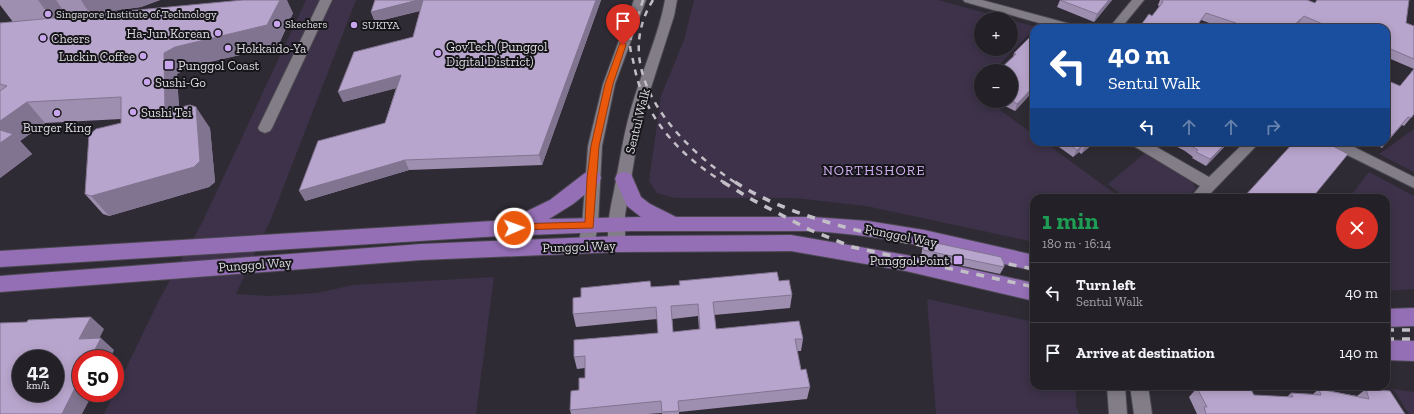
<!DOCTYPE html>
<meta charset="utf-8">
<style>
body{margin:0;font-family:"Zilla Slab",serif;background:#2b282f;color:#f1f3f6;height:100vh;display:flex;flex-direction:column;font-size:15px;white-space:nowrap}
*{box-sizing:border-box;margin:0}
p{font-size:13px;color:#a3a3a7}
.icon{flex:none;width:22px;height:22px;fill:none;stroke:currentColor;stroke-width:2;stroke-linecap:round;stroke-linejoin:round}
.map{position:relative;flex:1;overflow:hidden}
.details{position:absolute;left:1030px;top:194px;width:360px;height:196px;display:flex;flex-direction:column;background:#232027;border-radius:12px;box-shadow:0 2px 10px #0003,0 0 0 1px #403e44}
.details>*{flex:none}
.guide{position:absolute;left:1030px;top:24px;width:360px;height:122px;border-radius:12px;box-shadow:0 2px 10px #0003,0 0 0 1px #403e44;background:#1a4fa0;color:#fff;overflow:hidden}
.fabs{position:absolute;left:974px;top:12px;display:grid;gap:8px}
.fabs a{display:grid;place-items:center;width:44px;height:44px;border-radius:50%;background:#232027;box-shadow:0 2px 10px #0003,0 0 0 1px #403e44;font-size:20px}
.speed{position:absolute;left:12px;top:350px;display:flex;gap:8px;font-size:20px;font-weight:700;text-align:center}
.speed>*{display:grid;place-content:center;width:52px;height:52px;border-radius:50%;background:#232027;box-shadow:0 2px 10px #0003,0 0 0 1px #403e44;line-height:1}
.speed small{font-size:10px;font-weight:400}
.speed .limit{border:6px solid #d22;background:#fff;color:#111}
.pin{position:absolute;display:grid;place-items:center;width:34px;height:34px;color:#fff;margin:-41px -17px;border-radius:50% 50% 50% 0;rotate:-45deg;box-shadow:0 0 4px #0007}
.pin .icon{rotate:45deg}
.me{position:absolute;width:44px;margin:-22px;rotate:88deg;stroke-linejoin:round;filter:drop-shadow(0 0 3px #0008)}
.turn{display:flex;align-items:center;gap:14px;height:84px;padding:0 12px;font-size:18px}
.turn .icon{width:52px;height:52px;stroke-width:2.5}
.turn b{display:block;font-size:28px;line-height:34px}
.lanes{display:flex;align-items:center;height:38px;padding:0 12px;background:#0003;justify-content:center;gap:20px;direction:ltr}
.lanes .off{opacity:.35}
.round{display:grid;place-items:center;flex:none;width:42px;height:42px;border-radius:21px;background:#2b282f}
.summary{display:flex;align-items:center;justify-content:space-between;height:68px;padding:0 12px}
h1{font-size:24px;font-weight:700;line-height:30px;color:#1e9e55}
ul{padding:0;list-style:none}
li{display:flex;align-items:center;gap:12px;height:60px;padding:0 12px;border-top:1px solid #403e44}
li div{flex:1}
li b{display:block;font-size:15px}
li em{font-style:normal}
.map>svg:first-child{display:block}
.green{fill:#3d3249}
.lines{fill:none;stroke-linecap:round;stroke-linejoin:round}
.minor-casing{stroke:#4a474f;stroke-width:2}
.major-casing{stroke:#4a474f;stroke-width:2}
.minor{fill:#827d87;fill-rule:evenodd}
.major{fill:#946fb5;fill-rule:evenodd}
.rail-far1{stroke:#c2bfc6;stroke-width:2.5;stroke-dasharray:6 6;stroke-linecap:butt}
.rail{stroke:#c2bfc6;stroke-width:3.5;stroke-dasharray:8 8;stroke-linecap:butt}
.wall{fill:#9e8eb0;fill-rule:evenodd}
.shaded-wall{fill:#817490}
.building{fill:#b8a5cd;stroke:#817490;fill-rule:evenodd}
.route{fill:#ea580c;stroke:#983908}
.poi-dot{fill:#c9a5ee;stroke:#161519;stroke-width:1.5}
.labels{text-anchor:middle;stroke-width:4;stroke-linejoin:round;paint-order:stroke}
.far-poi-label{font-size:11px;fill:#dcdae0;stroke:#161519;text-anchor:start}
.poi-label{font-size:13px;fill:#dcdae0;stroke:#161519;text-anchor:start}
.street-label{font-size:13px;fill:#dcdae0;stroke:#161519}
.neighbourhood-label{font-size:14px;letter-spacing:1px;fill:#d3b2f6;stroke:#161519}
</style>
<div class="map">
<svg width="1414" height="414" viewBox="0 0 1414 414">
<rect width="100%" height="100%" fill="#2f2b34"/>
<g class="green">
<polygon points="306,0 356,0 271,219 236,294 270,296 317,293 353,285 494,277 476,414 104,414 159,300 202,223"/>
<polygon points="694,0 938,0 1007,19 981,19 981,49 1011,49 1011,20 1036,27 993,71 981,71 981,84 974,91 981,96 981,101 988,101 1034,135 1034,142 1044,142 1121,198 1034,198 1034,242 866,206 795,198 674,198 657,193 649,181 661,96 684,40"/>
<polygon points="1414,129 1414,172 1379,154"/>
<polygon points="1145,153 1189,177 1196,188 1186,198 1126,198 1108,184"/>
<polygon points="1369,172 1414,196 1414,289 1386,291 1386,198 1349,198"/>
<polygon points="927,299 1034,322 1034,386 1076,386 1076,406 1079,414 936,414"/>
<polygon points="1393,389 1414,392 1414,414 1409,414"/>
</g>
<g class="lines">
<defs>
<g id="minor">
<polygon points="320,0 332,0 272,128 270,131 265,133 260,131 258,128"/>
<polygon points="634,0 646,0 615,84 602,146 598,225 594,246 592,250 586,252 580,250 578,246 582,225 588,146 603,84"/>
<path d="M665,0H677L674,16L647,100L638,137L625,215V244L623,248L617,250L611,248C604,235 611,206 614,191C620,160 624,129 634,99C644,66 659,34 665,0Z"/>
<polygon points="963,0 982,0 1074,25 1076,28 1057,28 965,2"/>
<polygon points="1132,0 1144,0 1121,28 1109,28"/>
<polygon points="1130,142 1148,142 1209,177 1245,142 1260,142 1206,198 1190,198 1200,186 1132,145"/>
<polygon points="1325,142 1344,142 1414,177 1414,188 1327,145"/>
<polygon points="1107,386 1125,386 1127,414 1109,414"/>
<polygon points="1130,386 1148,386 1152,414 1134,414"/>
</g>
<g id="major">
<path d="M592,171L599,173L601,178L599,183L573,204L549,219L641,217L627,206L615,179L617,174L624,172L631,174L641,197L650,204L676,217H812L868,221L924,230L1034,255V271C960,254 888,235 812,231H632L500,236L0,267V251L509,220L550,200L585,173Z"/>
<polygon points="791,235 906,255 1034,283 1034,301 906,271 791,251 617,252 421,260 0,292 0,276 421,244 617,236"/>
<polygon points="1414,308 1414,326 1386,327 1386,309"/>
<polygon points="1386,340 1414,341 1414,361 1386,360"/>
</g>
</defs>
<use href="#minor" class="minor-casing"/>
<use href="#major" class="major-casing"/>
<use href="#minor" class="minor"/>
<use href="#major" class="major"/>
<g class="rail-far1">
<path d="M643,0C640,11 630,34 630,44C630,51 633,59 634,65C644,118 681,157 725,183"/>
<path d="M653,0C608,72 679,146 736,183"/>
</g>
<g class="rail">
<polyline points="723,182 751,199 810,230 852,247 1034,287"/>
<path d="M735,182C792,219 868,233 934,248"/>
<polyline points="993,261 1034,269"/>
<polyline points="1386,330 1414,330"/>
<polyline points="1386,339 1414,339"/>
</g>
</g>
<g class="wall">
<polygon points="0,0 160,0 141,7 90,14 66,14 54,18 293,13 278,46 188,67 177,74 179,108 210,128 215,182 209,187 109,216 103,214 85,194 121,123 121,119 45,123 20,141 32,154 0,178 0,23 13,22 0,5"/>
<polygon points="601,0 542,165 409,170 305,201 385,123 396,88 343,102 413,37 420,11 375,22 371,12"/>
<polygon points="1060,0 1112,0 1094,22 1057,7"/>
<polygon points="1160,0 1307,0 1315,3 1406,23 1414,26 1414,114 1404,126 1402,125 1382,148 1370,142 1386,142 1386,80 1400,86 1414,69 1386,57 1386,28 1310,28 1299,23 1294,28 1223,28 1201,20 1196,28 1139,28 1141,25 1152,16 1159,7 1158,5"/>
<polygon points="1034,33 1034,90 1015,111 1003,105 1004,102 1001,101 1011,101 1011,71 1013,57 1014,53"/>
<polygon points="1062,142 1095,142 1081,154 1079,152 1073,157 1059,147"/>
<polygon points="1168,142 1229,142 1206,166 1192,158 1193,157 1185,151"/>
<polygon points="924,243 1004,267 1000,274 921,257 922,250"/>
<path d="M779,281L792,295L790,308L714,315L716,329L803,339L801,351H797L801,370L810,387L807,399L679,412V414H662V413L648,414H571L570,410L579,390L585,378V368L577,369L574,357L658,333L657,319L576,327L573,314L651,287ZM698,316L699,329L673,332L672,319Z"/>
<polygon points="1197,388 1254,395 1287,397 1291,393 1313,394 1319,389 1357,396 1366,389 1405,414 1197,414 1189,397"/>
</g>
<g class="shaded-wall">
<polygon points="38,0 56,0 66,14 52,19"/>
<polygon points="81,0 160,0 141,7 90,14"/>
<polygon points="280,0 287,0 293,13 278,46 188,67 177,74 180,132 165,111 164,53 175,47"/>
<polygon points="418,0 424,0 426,9 375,22 371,12"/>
<polygon points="596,0 601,0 542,165 539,155"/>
<polygon points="1109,0 1112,0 1094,22 1097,14"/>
<polygon points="1304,16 1299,23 1294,28 1291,28"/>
<polygon points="401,75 405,86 343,102 338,92"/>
<polygon points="1034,86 1034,90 1015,111 1017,104"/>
<polygon points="27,102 45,123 20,141 32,154 0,178 0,121"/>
<polygon points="196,107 210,128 215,182 209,187 109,216 91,196"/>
<polygon points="1090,142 1095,142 1081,154 1085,146"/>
<polygon points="1227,142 1229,142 1206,166 1210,159"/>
<polygon points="1083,145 1079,152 1073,157 1077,150"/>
<polygon points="405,160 409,170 305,201 299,191"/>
<polygon points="91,317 104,329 93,351 79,339"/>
<polygon points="101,338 114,350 110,359 90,359"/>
<polygon points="81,376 81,393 93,393 82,414 62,414"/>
</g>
<g class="building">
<polygon points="243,0 280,0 267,25 175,47 164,53 165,111 190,105 196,107 200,161 194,167 91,196 85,194 89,135 96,129 121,123 121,97 27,102 0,121 0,91 7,86 0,84 0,23"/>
<polygon points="375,0 418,0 371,12"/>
<polygon points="423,0 596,0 539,155 405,160 299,191 318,141 385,123 401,75 338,92 354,52 413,37"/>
<polygon points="1060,0 1109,0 1097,14"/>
<polygon points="1162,0 1307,0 1315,3 1317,0 1409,0 1406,23 1414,26 1414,59 1386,47 1386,28 1332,28 1304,16 1291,28 1230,28 1236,23 1206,13 1195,28 1147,28 1141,25 1149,14 1152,16 1163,2"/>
<polygon points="1044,23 1057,28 1039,28"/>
<polygon points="1034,33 1034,86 1017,104 1011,100 1011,71 998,71 1016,54 1014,53"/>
<polygon points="1414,69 1414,114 1411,118 1408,117 1388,140 1386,139 1386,80 1400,86"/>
<polygon points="0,130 13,134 0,143"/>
<polygon points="1066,142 1090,142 1085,146 1083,145 1077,150"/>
<polygon points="1184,142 1227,142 1210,159 1196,152 1198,150"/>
<polygon points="1294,142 1325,142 1348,154 1312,198 1243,198"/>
<polygon points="927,241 1001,257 1004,263 1004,267 923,250 924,243"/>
<path d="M777,272L779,281L789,280L792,295L713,302L716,329L799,321L803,339H795L801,370L806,369L810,387L678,401L679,411L662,412L661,401L570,410L571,391L579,390V378H585V356L574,357V340L658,333L656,307L573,314V298L581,297V288L650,281L651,287L680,285L679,281ZM698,304L700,329L673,332L671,306Z"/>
<path d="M91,317L79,339L101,338L90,359H81V376L62,414H0V323L27,322L28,320ZM21,359H55V393H21Z"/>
<polygon points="1231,386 1249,386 1254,395 1293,397 1291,393 1321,395 1319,389 1369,399 1366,389 1390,391 1405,414 1206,414 1204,407 1207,407 1197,388"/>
</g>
<polygon class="route" points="620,43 625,43 626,45 613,84 599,146 593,228 511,230 509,228 514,224 585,222 587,178 591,146 605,84"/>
<g class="poi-dot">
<circle cx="48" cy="14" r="4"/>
<circle cx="277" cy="24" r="4"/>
<circle cx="354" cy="25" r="4"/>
<circle cx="218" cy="33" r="4"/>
<circle cx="43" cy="38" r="4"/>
<circle cx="228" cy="48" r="4"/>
<circle cx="438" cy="53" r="4"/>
<circle cx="143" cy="56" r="4"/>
<rect x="164" y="60" width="10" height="10" rx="2"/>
<circle cx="147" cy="82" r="4"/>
<circle cx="133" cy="112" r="4"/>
<circle cx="57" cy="113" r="4"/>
<rect x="953" y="255" width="10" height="10" rx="2"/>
</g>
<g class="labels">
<g class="far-poi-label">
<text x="56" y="18">Singapore Institute of Technology</text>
<text x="285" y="28">Skechers</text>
<text x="362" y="29">SUKIYA</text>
</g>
<g class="poi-label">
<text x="210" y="38" text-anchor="end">Ha-Jun Korean</text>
<text x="51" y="43">Cheers</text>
<text x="446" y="51">GovTech (Punggol<tspan x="446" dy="15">Digital District)</tspan></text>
<text x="236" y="53">Hokkaido-Ya</text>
<text x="135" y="61" text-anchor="end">Luckin Coffee</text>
<text x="178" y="70">Punggol Coast</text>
<text x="155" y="87">Sushi-Go</text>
<text x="141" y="117">Sushi Tei</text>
<text x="57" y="132" text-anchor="middle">Burger King</text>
<text x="949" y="265" text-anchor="end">Punggol Point</text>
</g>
<g class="street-label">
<text transform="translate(637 121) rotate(-76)" y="5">Sentul Walk</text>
<text transform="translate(901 235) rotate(11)" y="5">Punggol Way</text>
<text transform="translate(579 246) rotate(-2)" y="5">Punggol Way</text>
<text transform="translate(255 264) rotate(-4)" y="5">Punggol Way</text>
</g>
<g class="neighbourhood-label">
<text x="874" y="175">NORTHSHORE</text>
</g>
</g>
</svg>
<div class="fabs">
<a>+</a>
<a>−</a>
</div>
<div class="speed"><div>42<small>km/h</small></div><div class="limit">50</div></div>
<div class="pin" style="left:623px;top:45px;background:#d93025"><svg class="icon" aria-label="arrive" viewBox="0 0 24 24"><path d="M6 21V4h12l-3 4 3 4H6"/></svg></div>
<svg class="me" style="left:514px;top:228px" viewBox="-20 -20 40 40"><circle r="17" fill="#ea580c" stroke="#fff" stroke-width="3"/><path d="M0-11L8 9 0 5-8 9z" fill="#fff"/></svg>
<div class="guide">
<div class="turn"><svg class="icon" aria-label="left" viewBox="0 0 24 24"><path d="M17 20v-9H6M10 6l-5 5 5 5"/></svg><div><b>40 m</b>Sentul Walk</div></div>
<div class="lanes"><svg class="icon" aria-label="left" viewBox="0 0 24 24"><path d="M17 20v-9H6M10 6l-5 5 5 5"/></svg><svg class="icon off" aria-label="ahead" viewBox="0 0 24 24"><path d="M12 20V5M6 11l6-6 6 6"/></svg><svg class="icon off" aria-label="ahead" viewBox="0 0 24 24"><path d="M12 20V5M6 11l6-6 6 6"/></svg><svg class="icon off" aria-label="right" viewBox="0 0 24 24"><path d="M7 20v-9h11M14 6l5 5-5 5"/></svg></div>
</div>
<section class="details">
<div class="summary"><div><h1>1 min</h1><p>180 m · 16:14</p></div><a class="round" style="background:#d93025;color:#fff"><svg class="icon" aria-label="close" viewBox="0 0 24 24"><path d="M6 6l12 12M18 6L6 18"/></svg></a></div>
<ul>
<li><svg class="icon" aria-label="left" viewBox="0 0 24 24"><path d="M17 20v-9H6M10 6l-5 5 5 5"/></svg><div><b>Turn left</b><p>Sentul Walk</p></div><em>40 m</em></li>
<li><svg class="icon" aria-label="arrive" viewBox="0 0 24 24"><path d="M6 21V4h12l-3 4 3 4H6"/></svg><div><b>Arrive at destination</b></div><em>140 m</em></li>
</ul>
</section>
</div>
